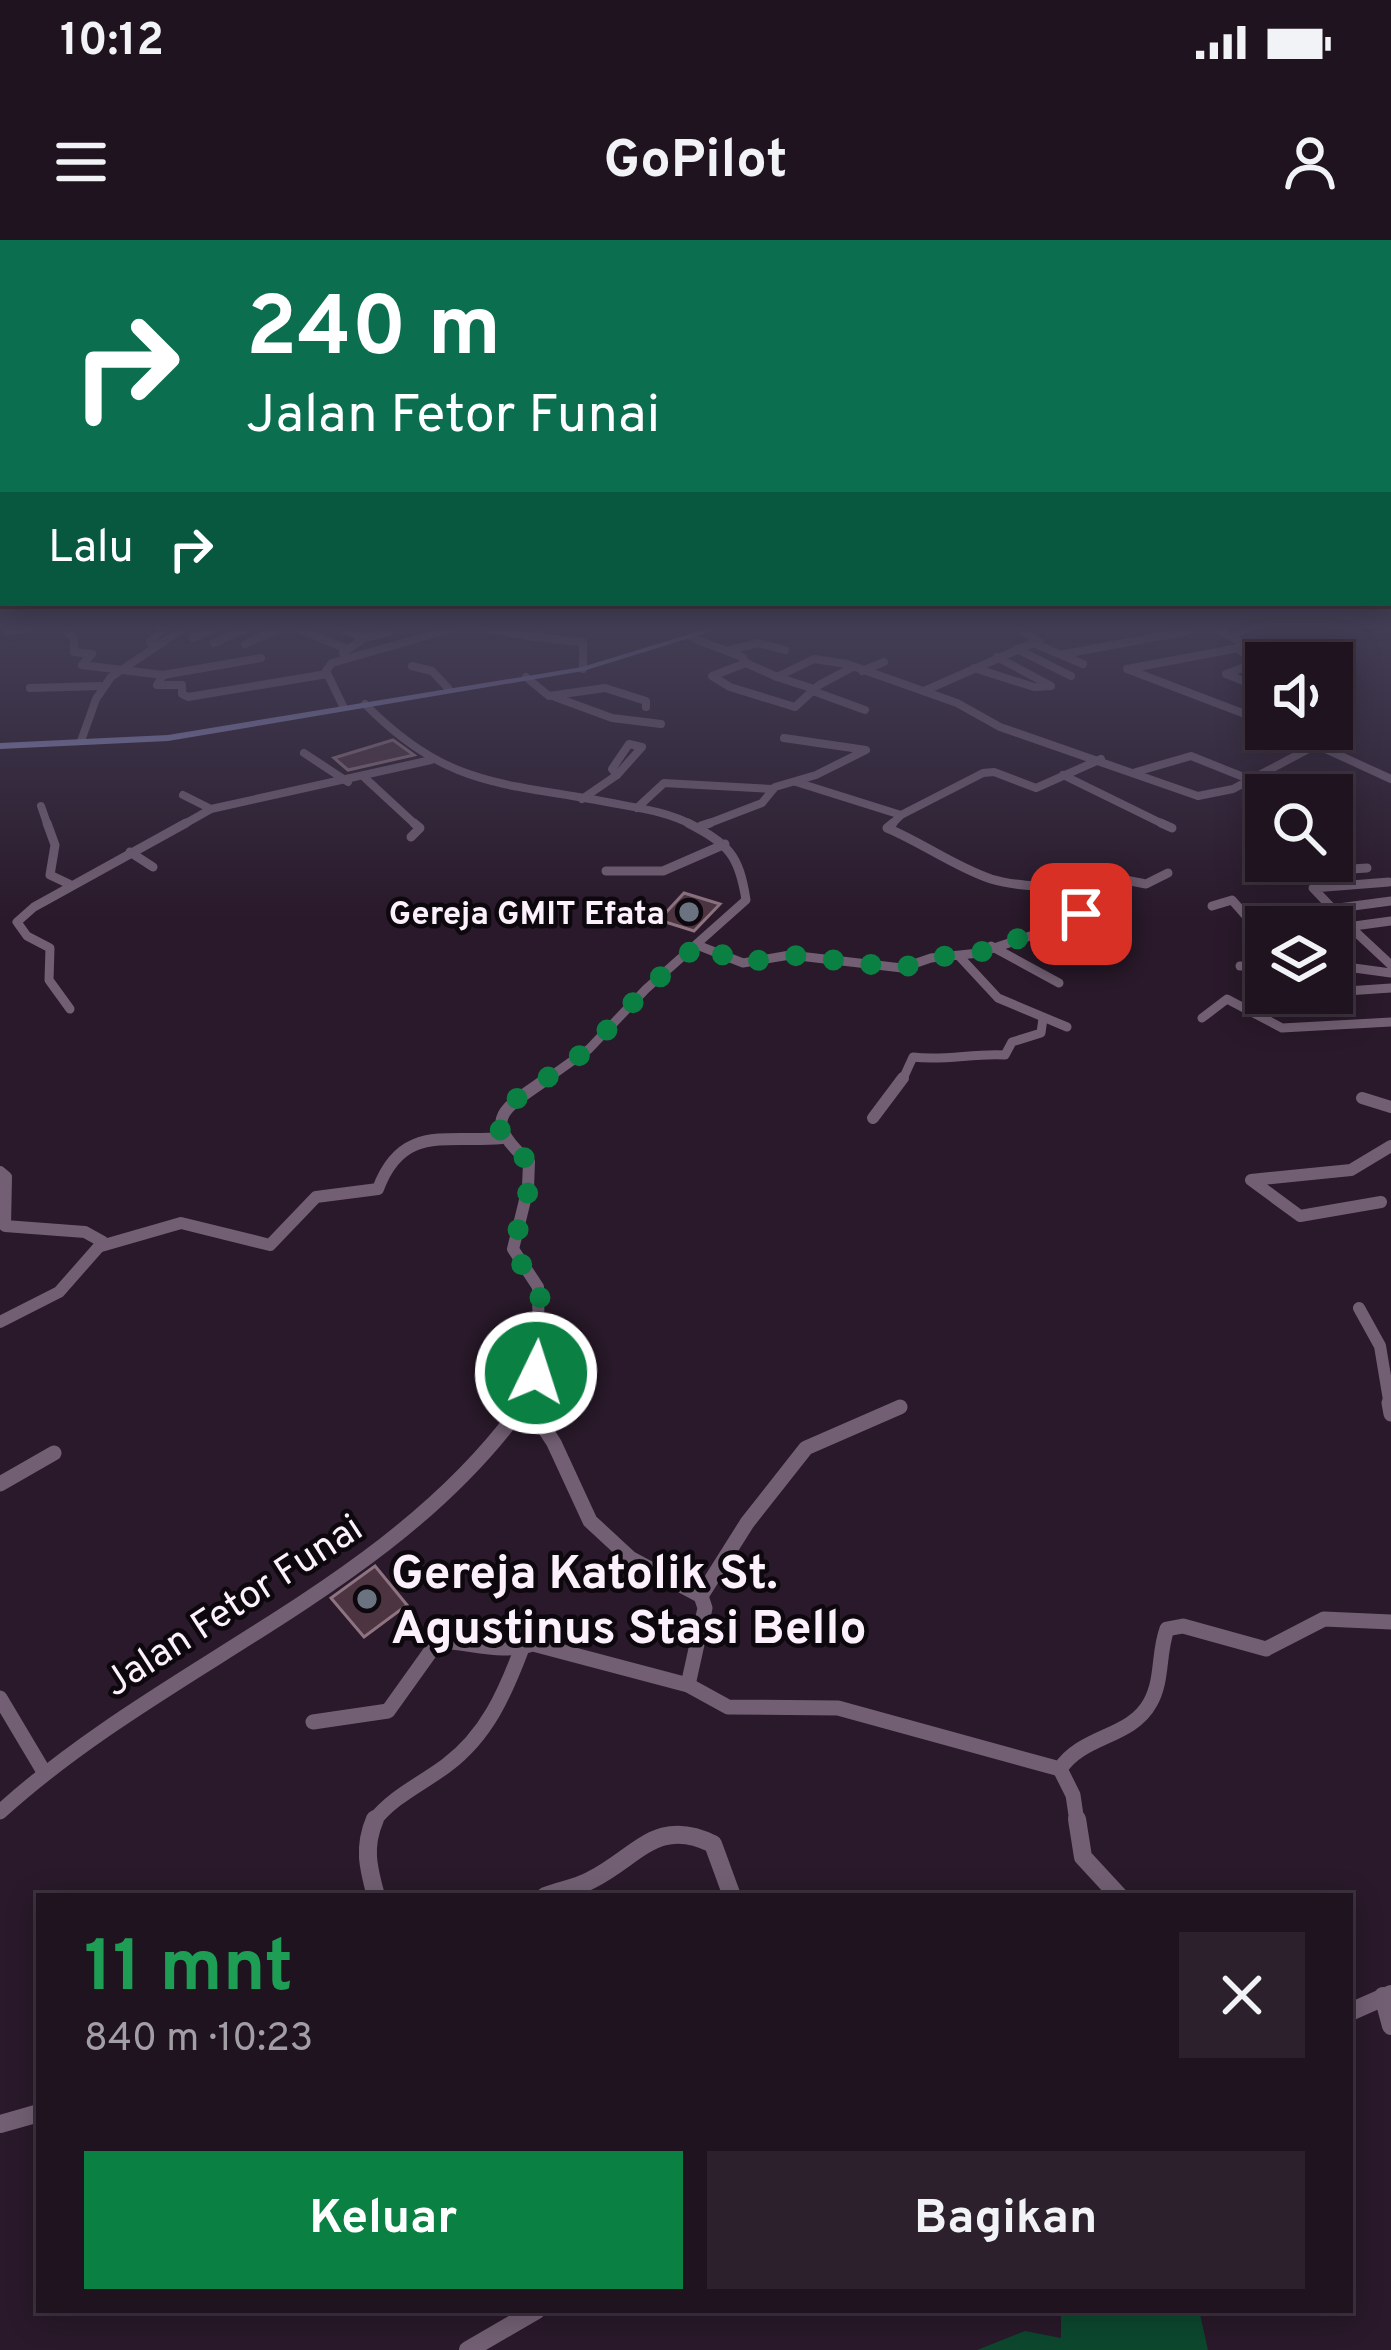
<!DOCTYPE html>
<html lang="id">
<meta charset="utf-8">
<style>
body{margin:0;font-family:Overpass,sans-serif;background:#2c202d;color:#f1f3f6;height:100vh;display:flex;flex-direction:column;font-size:45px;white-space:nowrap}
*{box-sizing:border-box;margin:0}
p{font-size:39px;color:#a19ea5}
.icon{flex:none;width:66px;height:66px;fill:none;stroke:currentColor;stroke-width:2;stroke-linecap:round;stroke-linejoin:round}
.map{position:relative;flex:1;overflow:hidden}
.panel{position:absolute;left:36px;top:1653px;width:1317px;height:420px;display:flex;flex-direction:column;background:#1f1320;border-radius:0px;box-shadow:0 6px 30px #0003,0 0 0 3px #3c323e}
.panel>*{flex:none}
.guide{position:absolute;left:0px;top:0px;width:1392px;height:366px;box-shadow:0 6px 30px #0003,0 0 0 3px #3c323e;background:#0b6e4f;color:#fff;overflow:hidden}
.fabs{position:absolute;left:1245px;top:402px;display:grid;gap:24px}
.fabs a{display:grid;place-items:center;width:108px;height:108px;border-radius:0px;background:#1f1320;box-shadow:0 6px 30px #0003,0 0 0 3px #3c323e;font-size:60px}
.pin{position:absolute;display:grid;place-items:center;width:102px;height:102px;color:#fff;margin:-51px;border-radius:24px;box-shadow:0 6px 18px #0006}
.me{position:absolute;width:132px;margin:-66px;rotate:4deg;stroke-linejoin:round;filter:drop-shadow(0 0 9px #0008)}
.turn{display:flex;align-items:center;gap:42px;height:252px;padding:0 48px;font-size:54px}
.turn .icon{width:156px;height:156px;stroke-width:2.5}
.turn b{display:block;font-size:84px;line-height:102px}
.then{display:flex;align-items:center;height:114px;padding:0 48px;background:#0003;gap:24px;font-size:45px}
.round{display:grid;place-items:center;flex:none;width:126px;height:126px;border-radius:0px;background:#2c202d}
.overview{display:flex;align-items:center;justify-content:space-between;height:204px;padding:0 48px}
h1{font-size:72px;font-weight:700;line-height:90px;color:#1e9e55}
.action{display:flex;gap:24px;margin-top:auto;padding:24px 48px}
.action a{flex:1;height:138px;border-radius:0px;background:#0b8043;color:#fff;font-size:48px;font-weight:700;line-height:138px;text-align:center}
.action a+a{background:#2c202d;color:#f1f3f6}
.status{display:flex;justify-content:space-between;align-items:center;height:84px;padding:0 60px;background:#1f1320;direction:ltr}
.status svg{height:33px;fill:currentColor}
header{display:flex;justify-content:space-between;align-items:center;height:156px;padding:0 48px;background:#1f1320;font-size:54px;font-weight:700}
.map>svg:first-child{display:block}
.green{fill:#0c472e}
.building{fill:#4c3440;stroke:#8e7380;stroke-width:3}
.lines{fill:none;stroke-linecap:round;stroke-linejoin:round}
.minor-far4{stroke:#725f73;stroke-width:8}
.minor-far3{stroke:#725f73;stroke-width:9}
.minor-far2{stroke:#725f73;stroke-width:12}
.minor-far1{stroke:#725f73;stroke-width:15}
.minor{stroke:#725f73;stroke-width:18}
.major{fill:#918ec3;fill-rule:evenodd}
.route{stroke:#0b8043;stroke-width:21;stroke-dasharray:0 37.8}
.worship-dot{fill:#6b7280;stroke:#0d070e;stroke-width:4.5}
.labels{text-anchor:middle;stroke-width:9;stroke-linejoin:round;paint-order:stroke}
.far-poi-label{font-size:33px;font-weight:bold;fill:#fbf0fb;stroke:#0d070e;text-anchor:end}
.street-label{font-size:39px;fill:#fbf0fb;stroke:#0d070e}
.near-poi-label{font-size:48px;font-weight:bold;fill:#fbf0fb;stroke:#0d070e;text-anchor:start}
</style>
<div class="status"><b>10:12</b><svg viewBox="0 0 49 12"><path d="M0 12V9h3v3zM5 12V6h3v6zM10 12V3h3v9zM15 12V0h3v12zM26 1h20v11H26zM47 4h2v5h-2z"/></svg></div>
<header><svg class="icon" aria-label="menu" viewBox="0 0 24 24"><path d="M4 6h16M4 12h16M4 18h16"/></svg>GoPilot<svg class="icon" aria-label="person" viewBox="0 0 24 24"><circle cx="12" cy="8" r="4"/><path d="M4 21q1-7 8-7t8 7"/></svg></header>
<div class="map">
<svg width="1391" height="2110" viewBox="0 0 1391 2110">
<rect width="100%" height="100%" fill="#29192a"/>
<polygon class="green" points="1061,2070 1199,2070 1208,2110 977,2110 1025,2091 1061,2098"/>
<g class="building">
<polygon points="393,500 414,515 348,530 334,518"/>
<polygon points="684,653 720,664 694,691 659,680"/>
<polygon points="375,1326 407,1365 364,1397 331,1358"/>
</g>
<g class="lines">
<g class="minor-far4">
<polyline points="73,384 68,393 74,398 74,412 92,414 82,425 163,435 261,418"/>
<polyline points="286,384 345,408"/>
<polyline points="329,384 364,398"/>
<polyline points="463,384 533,397"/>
<polyline points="546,384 533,397 583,402 583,429"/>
<polyline points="1013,384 1040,403"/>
<polyline points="1208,384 1244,404 1241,411 1256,423 1226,434 1266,450"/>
<polyline points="7,391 58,384"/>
<polyline points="1226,395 1263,384"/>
<polyline points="193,398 225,384"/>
<polyline points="693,398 742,417 746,423"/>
<polyline points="214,403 257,384"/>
<polyline points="245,404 288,385"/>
<polyline points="153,406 150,402 164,388"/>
<polyline points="1239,408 1127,429 1266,482"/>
<polyline points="1017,409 1071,436"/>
<polyline points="730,410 758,403 785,410"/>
<polyline points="343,413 364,398 389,392"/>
<polyline points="1064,414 1184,392 1203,384"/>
<polyline points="412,426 432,431 448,448"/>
<polyline points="851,428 819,445 795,467 730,447 712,436 746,423 777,437 814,419 847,424 957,463 1000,487 1198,556 1233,549 1318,504"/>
<polyline points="974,428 1034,447 1051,446 997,417"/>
<polyline points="862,431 884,422"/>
<polyline points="163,435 157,445 182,445 182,454 188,457 327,434"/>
<polyline points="526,437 549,456 605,448 646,461 646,467"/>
<polyline points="777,437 814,449"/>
<polyline points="30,448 100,446"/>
<polyline points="813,451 865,470"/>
<polyline points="924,451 1033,403 1083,424"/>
<polyline points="555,457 612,478 661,484"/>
<path d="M365,464C448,549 504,542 612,563C639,568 669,572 694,586"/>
<polyline points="343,466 326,431 332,423 465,385"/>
<polyline points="1282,489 1391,539"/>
<polyline points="81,501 96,459 111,437 187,386"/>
<polygon points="629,504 642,507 617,535 612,529"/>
<polyline points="304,513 348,542"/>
<polyline points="1136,532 1191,516 1246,538"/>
<polyline points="1063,535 1167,586"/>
<polyline points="365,538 417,586"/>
<polyline points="796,542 901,575"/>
<polyline points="183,555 211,569"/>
<polyline points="582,559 617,535"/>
<polyline points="41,566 48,586"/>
<polyline points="637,568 664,543 773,549"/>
<polyline points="181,586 211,569 431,520"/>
<polyline points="702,586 762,563 775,547 816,535 866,510 784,498"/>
<polyline points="890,586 901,575 983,533 994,532 1036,548 1101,519"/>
</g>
<g class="minor-far3">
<polyline points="47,583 55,605 50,635 69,644"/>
<polyline points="1161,583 1172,588"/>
<polyline points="701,586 710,583"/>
<polyline points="411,597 420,588 414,583"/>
<polyline points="130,612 153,627"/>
<polyline points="606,631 663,631 725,604"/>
<polyline points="1306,632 1367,628"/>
<polyline points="1088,648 1120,639 1146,644 1168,633"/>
<polyline points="1391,661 1331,669 1391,725"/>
<polyline points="1212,666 1232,660 1262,694"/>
<polyline points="1332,668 1313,648 1389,642"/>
<polyline points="1332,689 1391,681"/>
<path d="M697,705L743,723L790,715L902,728L931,718L979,713L1060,686L1084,672L1090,658L1088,648C1057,646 1021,648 991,639C955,627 923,603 887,588L893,583"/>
<polyline points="991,706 1059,743"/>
<polyline points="959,716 998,758 1067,787"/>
<polyline points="1332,725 1391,733"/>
<polyline points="1240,726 1266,726"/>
<polyline points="1332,752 1391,748"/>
<polyline points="70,769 49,740 50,708 27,696 17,682 34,667 186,583"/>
<polyline points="1202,778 1227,759 1282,788 1391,782"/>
<path d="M544,841L589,809L646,749L746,660C739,614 728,604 688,583"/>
<path d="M902,841L913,817C945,821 973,813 1005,815L1012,802L1041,793L1043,778"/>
</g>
<g class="minor-far2">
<polyline points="1362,858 1391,867"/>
<polyline points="873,878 903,838"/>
<polyline points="0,932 6,937 5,986 85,992 103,1002 59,1052 0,1082"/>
<polyline points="1381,962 1300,976 1251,940 1351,930 1391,906"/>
<path d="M101,1006L181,983L270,1005L316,957L378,949C402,884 446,903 502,898"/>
<polyline points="1359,1068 1380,1106 1390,1166"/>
<polyline points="526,1160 530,1166"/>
<path d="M521,1166L539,1115L538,1047L513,1009L528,948L529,922C479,878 504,869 548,838"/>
</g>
<g class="minor-far1">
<polyline points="528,1163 554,1203 590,1281 630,1318 701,1356 705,1368 688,1445"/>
<polyline points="1389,1163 1391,1174"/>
<polyline points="0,1244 54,1213"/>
<polyline points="701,1356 747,1283 806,1208 900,1167"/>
<polyline points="0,1458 44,1532"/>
<path d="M313,1482L388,1471L438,1401C470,1402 504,1414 533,1404L688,1445L728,1467L838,1468L1060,1529"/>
<path d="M0,1572C164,1423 393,1348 524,1163"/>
<path d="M373,1582C393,1556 422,1544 447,1525C487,1495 505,1453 522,1408"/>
<path d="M1077,1582L1073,1555L1060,1529C1082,1495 1131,1498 1150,1463C1163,1441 1158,1413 1167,1389L1183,1386L1266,1409L1324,1379L1391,1382"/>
</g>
<g class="minor">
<path d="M375,1579C363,1607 368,1627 376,1656"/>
<polyline points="1077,1579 1083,1617 1119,1656"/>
<path d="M545,1656C560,1650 577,1648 591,1640C637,1617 657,1576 713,1604L732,1656"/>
<polyline points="1383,1756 1391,1786"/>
<polyline points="1350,1772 1391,1754"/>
<polyline points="0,1884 39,1873"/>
<polyline points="468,2110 537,2070"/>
</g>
<polygon class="major" points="723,384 735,384 583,431 168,501 0,509 0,503 168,495 582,427"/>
</g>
<linearGradient id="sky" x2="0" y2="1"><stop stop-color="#170e17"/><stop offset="0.57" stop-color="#433e55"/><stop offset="1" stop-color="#433e55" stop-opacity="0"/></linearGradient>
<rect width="1391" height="679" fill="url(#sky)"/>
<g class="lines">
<polyline class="route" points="536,1133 540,1057 513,1009 529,948 529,922 502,898 499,884 512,862 589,809 646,749 698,705 743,723 790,715 902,728 931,718 986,711 1081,674"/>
</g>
<g class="worship-dot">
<circle cx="689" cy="672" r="12"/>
<circle cx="367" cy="1359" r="12"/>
</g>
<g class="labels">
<g class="far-poi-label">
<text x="665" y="684">Gereja GMIT Efata</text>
</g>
<g class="street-label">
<text transform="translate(232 1364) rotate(-33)" y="14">Jalan Fetor Funai</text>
</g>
<g class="near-poi-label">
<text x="391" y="1348">Gereja Katolik St.<tspan x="391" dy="55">Agustinus Stasi Bello</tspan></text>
</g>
</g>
</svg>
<div class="fabs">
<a><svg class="icon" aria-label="sound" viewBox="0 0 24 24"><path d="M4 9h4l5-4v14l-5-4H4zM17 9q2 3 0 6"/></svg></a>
<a><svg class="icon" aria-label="search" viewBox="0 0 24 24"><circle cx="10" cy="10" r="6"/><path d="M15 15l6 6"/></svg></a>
<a><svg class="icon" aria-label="layers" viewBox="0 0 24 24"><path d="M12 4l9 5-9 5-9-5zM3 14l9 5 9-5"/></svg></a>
</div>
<div class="pin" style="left:1081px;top:674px;background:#d93025"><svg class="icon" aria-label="arrive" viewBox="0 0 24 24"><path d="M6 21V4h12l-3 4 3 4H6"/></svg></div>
<svg class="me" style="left:536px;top:1133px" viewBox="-20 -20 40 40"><circle r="17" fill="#0b8043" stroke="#fff" stroke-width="3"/><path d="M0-11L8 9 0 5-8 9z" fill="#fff"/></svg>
<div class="guide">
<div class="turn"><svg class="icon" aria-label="right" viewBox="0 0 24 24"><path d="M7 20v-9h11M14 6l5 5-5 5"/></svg><div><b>240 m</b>Jalan Fetor Funai</div></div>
<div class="then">Lalu<svg class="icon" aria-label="right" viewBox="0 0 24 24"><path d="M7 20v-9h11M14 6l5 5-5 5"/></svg></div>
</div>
<section class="panel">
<div class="overview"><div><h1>11 mnt</h1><p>840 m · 10:23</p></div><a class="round"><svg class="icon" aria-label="close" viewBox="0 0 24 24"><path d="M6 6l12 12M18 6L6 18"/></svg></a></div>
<div class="action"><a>Keluar</a><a>Bagikan</a></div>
</section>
</div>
